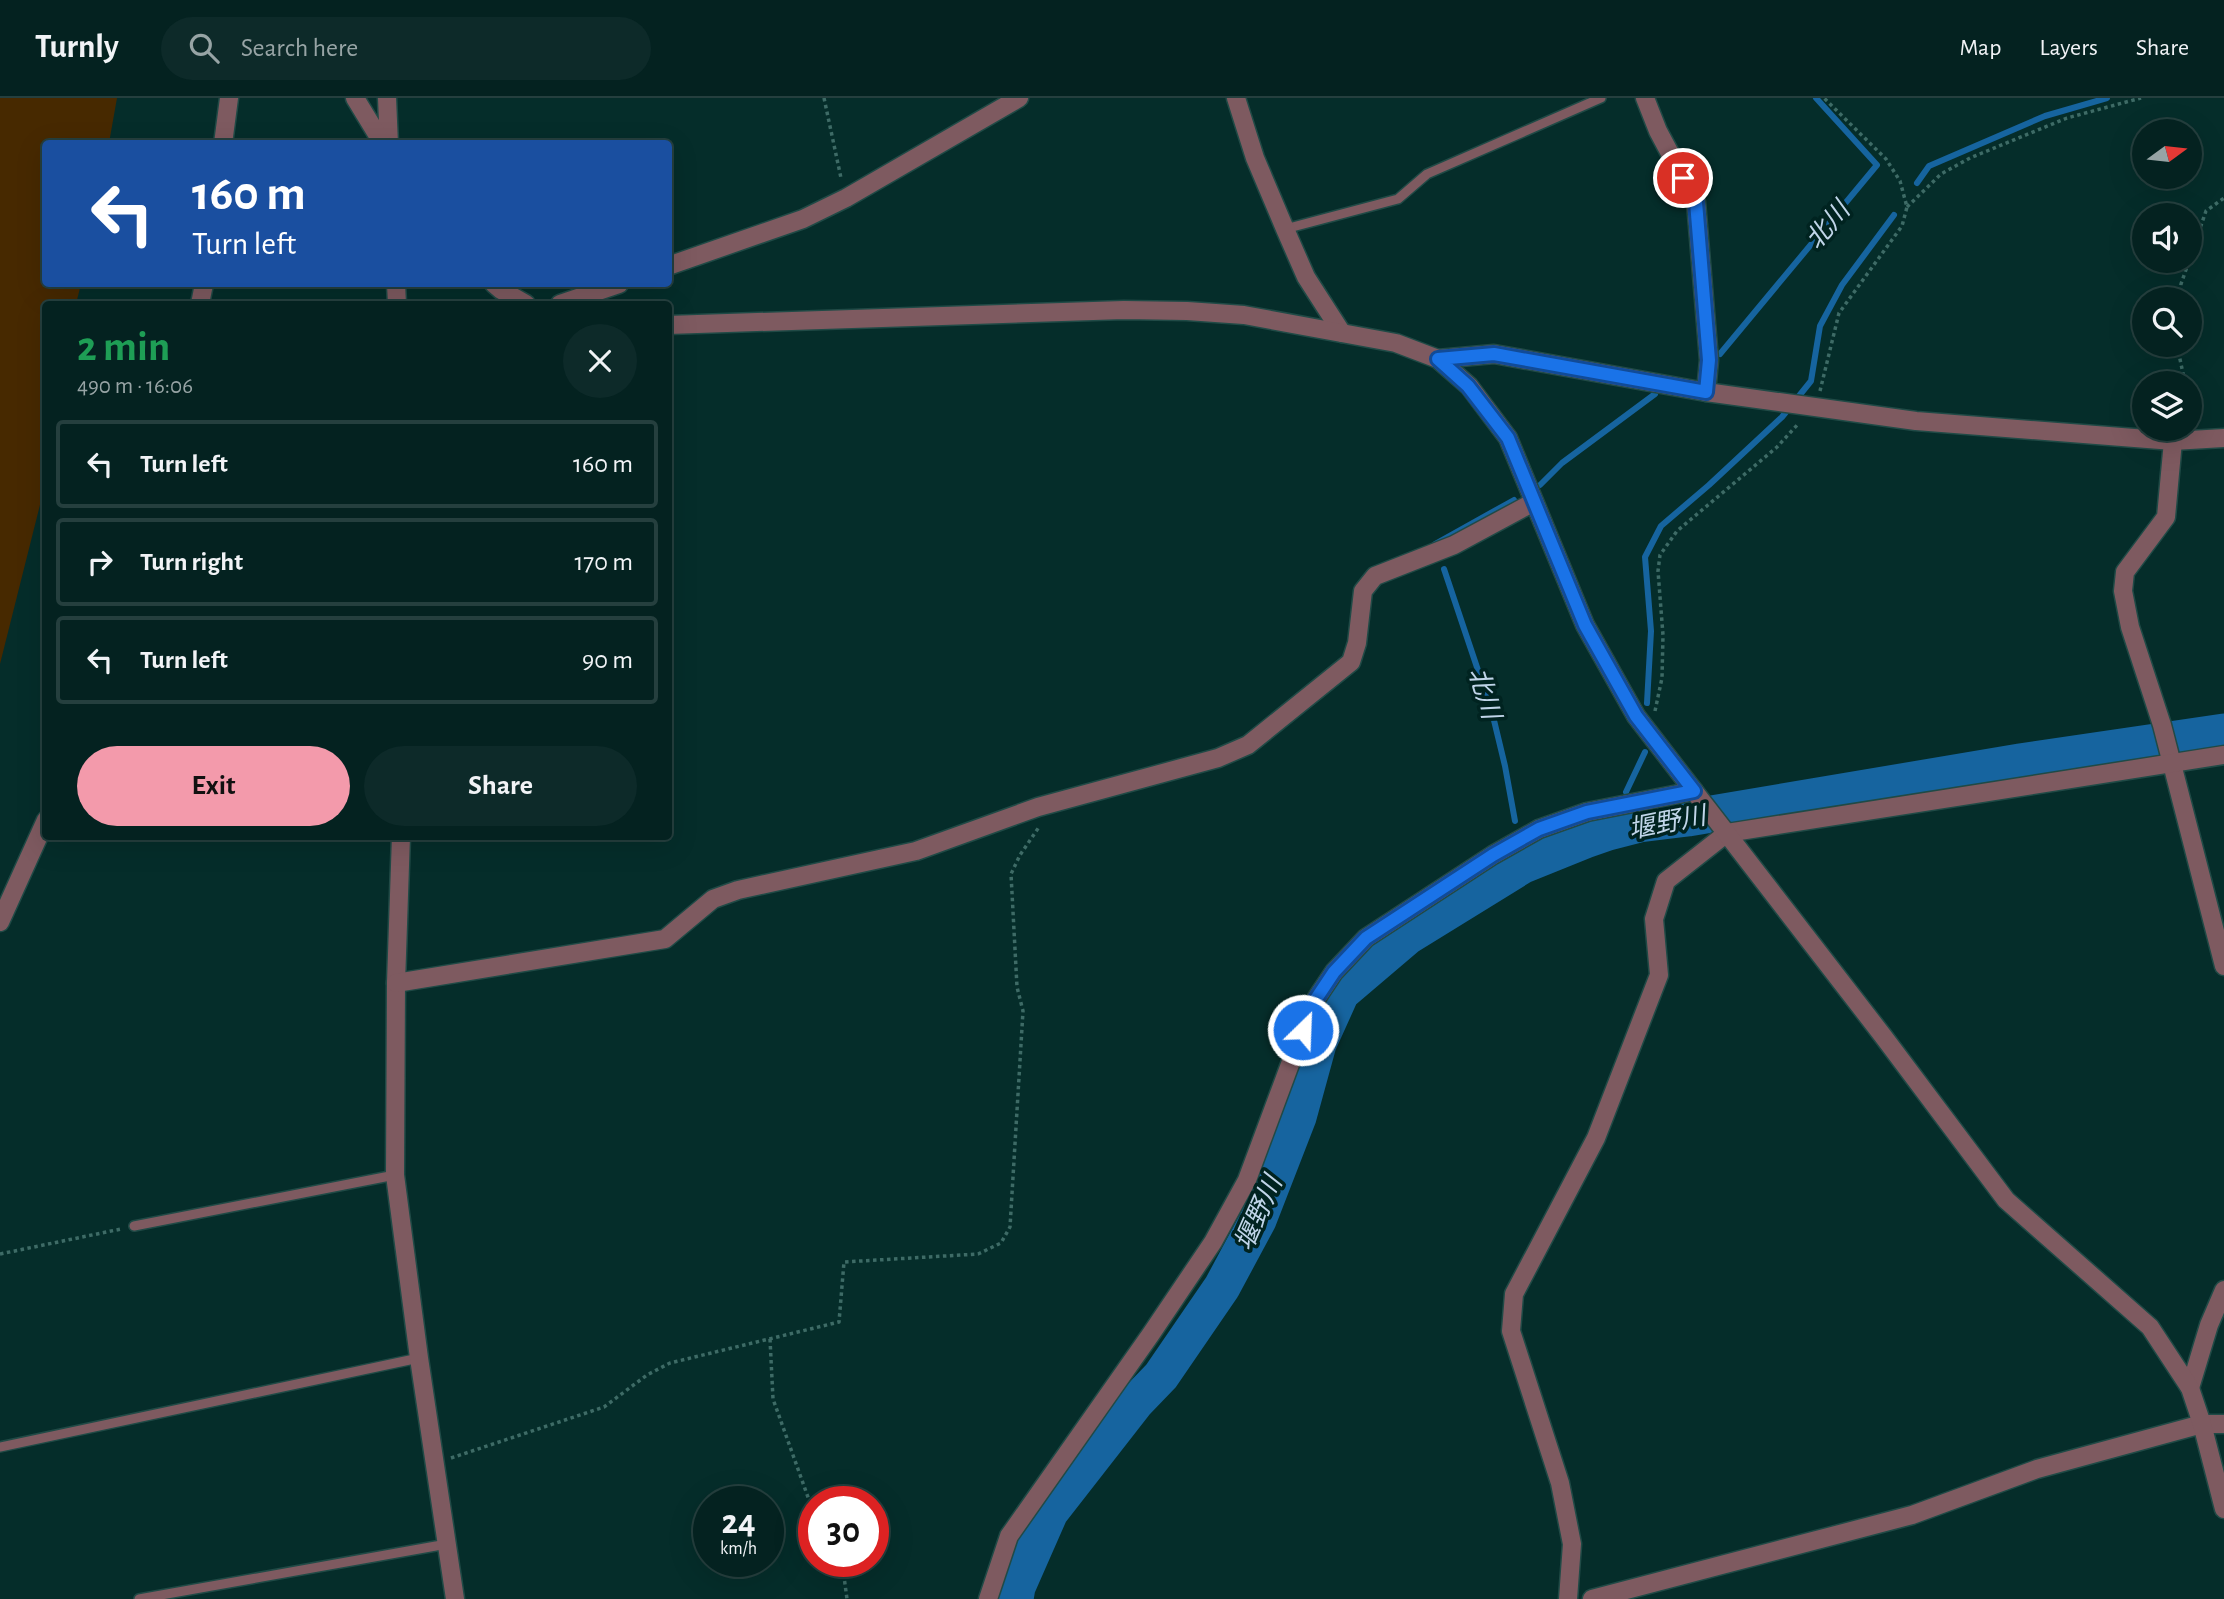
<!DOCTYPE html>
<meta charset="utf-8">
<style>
body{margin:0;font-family:"Alegreya Sans","Noto Sans JP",sans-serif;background:#0d2a29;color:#f1f3f6;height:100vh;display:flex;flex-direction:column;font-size:26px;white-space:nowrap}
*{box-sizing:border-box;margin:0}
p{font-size:23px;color:#97a4a5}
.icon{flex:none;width:38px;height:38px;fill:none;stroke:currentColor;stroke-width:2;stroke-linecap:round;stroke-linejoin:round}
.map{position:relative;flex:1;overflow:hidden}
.details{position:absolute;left:42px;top:203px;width:630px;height:539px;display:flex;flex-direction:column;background:#042220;border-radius:7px;box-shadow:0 7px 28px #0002,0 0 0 2px #253f3e}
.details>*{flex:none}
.banner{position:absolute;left:42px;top:42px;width:630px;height:147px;border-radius:7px;box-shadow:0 7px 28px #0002,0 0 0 2px #253f3e;background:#1a4fa0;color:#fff;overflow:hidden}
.needle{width:46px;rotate:75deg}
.fabs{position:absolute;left:2132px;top:21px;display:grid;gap:14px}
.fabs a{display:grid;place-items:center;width:70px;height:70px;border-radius:50%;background:#042220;box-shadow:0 7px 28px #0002,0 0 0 2px #253f3e;font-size:35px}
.speed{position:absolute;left:693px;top:1388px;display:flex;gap:14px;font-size:35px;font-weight:700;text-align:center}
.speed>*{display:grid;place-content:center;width:91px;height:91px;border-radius:50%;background:#042220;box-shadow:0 7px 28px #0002,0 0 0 2px #253f3e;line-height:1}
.speed small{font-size:18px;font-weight:400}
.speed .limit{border:10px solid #d22;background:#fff;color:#111}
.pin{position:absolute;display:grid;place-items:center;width:60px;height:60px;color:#fff;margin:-30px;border:4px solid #fff;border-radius:50%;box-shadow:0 2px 7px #0007}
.me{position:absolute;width:77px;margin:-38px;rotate:24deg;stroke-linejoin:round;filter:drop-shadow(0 0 5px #0008)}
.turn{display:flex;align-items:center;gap:24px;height:147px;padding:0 35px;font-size:32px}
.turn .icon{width:91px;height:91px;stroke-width:2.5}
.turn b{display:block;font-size:49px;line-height:60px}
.round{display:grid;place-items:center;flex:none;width:74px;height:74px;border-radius:37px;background:#0d2a29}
.summary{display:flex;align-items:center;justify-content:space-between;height:119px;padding:0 35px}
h1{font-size:42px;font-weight:700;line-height:52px;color:#1e9e55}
.primary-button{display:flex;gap:14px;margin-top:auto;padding:14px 35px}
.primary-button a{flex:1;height:80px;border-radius:42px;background:#f39aab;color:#111;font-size:28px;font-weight:700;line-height:80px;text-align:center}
.primary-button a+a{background:#0d2a29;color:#f1f3f6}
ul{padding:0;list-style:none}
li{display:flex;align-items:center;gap:21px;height:88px;margin:0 14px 10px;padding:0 21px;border:4px solid #253f3e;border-radius:7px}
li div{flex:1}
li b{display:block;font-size:26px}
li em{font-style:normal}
header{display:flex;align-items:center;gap:42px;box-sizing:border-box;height:98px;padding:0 35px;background:#042220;border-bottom:2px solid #253f3e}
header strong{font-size:33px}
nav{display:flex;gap:38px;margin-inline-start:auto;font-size:24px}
.search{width:490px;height:63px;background:#0d2a29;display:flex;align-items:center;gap:18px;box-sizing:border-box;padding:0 24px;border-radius:38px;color:#97a4a5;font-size:26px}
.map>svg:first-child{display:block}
.green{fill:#472900}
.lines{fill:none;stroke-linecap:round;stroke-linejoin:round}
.stream{stroke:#16649f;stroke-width:6}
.river{stroke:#16649f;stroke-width:37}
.service-casing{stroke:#204a46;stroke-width:12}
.minor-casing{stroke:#204a46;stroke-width:21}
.tertiary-casing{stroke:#204a46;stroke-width:21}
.path{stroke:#3e6b66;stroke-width:3.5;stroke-dasharray:3.5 3.5;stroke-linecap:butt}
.service{stroke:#7e5a60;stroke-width:9}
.minor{stroke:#7e5a60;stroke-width:18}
.tertiary{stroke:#7e5a60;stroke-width:18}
.route-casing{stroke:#114b97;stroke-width:18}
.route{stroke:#1a73e8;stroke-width:12}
.labels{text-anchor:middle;stroke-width:7;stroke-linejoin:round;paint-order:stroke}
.water-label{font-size:26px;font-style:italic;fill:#c0d5e9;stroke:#002320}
</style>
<header>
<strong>Turnly</strong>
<div class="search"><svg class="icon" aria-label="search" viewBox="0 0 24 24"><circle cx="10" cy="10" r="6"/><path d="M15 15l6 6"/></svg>Search here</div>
<nav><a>Map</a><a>Layers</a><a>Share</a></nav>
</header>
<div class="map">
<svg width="2224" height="1501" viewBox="0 0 2224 1501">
<rect width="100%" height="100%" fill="#052d2a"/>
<polygon class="green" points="0,0 117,0 109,45 46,46 46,186 81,186 76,206 46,206 45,387 0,566"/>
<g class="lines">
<g class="stream">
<polyline points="1917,85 1929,68 2045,18 2107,0"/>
<polyline points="1720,256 1877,67 1816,0"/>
<polyline points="1540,387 1562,365 1655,296"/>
<polyline points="1435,446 1514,402"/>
<polyline points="1444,471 1492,614 1505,668 1515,723"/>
<polyline points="1647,605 1651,533 1645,459 1661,428 1709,387 1782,319 1811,283 1820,228 1842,187 1894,117"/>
<polyline points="1626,694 1645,654"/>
<polyline points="1585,742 1596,729"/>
</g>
<polyline class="river" points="1015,1501 1017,1489 1050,1414 1135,1305 1161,1278 1222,1189 1258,1122 1298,1019 1318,946 1341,895 1408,838 1523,767 1585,742 1608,734 1639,726 1688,720 2020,664 2224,634"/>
<defs>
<g id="service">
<polyline points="1285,131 1398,101 1427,76 1601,0"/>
<polyline points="134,1128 395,1077"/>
<polyline points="0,1349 419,1260"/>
<polyline points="139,1501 447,1446"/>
</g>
<g id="minor">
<polyline points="387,0 389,46"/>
<polyline points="1236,0 1255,60 1285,131 1306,179 1342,235"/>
<polyline points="1645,0 1658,33 1696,104 1709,262 1706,294"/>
<polyline points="223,46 229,0"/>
<polyline points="668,168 803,121 846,100 1019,0"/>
<polyline points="396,186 397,206"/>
<polyline points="200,206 204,186"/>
<polyline points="560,206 619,186"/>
<polyline points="1438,261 1494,256 1706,294 1916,323 2173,343 2224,340"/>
<polyline points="2173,343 2166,419 2125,474 2123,493 2130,529 2162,627 2224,868"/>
<polyline points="401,738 396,885 395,1077 419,1260 455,1501"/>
<polyline points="0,824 46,722"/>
<polyline points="396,885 665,841 713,801 738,792 916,753 1038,709 1218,660 1248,647 1351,564 1357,545 1363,493 1375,478 1454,447 1534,404"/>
<polyline points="2190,1290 2209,1227 2224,1192"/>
<polyline points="988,1501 1009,1438 1151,1236 1213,1144 1247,1082 1312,907 1334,874 1366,840 1493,757 1539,731 1587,714 1694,693"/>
<polyline points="1568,1501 1572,1446 1560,1385 1511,1233 1514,1196 1596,1040 1659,877 1654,821 1666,783 1727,735 2224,657"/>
<polyline points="1592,1501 1912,1417 2037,1371 2202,1326 2224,1326"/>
</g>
<g id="tertiary">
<polyline points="355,0 383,46"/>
<polyline points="494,186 501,192 526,206"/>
<polyline points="668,227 1124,212 1187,213 1244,217 1396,245 1438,261 1469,288 1508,340 1585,527 1636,618 1883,938 2006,1102 2150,1229 2190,1290 2202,1326 2224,1411"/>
</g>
</defs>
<use href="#service" class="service-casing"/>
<use href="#minor" class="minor-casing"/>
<use href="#tertiary" class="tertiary-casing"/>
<g class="path">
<polyline points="824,0 841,80"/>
<polyline points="1907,109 1941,76 1970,60 2067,20 2141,0"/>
<polyline points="2189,162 2206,113 2224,100"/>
<polyline points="2180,201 2181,186 2189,163"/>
<polyline points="2177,247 2185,285"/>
<polyline points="1820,293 1839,215 1902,128 1907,109 1900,83 1886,61 1824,0"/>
<polyline points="2189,305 2193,324"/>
<polyline points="1655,613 1662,580 1663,537 1658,473 1660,457 1677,433 1777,349 1799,325"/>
<polyline points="0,1156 121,1131"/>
<polyline points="770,1241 773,1301 814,1416"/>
<polyline points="451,1360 604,1309 647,1277 670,1265 839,1224 844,1164 978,1156 1001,1145 1010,1129 1023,913 1017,889 1011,776 1020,757 1039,729"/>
<polyline points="839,1463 843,1471 847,1501"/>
</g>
<use href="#service" class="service"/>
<use href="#minor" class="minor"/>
<use href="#tertiary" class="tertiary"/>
</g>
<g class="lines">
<defs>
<polyline id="route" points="1303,932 1312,907 1334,874 1366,840 1493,757 1539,731 1587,714 1694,693 1636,618 1585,527 1508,340 1468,288 1438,261 1494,256 1706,294 1709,262 1696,104 1683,80"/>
</defs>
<use href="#route" class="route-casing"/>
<use href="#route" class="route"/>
</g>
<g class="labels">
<g class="water-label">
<text transform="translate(1827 127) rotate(-50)" y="9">北川</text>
<text transform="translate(1485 595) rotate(73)" y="9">北川</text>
<text transform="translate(1667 724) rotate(-11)" y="9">堰野川</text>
<text transform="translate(1258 1115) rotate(-66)" y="9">堰野川</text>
</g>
</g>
</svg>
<div class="fabs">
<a><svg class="needle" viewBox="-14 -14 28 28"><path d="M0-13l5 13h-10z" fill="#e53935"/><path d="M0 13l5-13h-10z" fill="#97a4a5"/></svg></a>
<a><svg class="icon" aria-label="sound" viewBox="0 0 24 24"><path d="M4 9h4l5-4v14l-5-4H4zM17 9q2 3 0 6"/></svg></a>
<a><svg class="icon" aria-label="search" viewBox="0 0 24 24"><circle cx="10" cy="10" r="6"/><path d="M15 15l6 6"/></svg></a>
<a><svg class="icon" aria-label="layers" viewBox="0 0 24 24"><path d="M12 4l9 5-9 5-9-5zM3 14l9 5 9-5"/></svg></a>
</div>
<div class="speed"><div>24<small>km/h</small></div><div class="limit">30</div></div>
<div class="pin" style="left:1683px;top:80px;background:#d93025"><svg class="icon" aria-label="arrive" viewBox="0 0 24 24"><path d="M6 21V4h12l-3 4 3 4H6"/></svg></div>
<svg class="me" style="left:1303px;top:932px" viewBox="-20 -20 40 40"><circle r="17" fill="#1a73e8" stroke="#fff" stroke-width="3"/><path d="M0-11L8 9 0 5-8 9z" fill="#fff"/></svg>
<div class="banner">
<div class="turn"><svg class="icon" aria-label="left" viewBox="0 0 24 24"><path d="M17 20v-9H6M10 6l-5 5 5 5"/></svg><div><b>160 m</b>Turn left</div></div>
</div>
<section class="details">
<div class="summary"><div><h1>2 min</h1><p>490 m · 16:06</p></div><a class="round"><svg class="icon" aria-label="close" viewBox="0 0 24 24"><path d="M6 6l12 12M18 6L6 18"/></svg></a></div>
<ul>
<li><svg class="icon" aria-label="left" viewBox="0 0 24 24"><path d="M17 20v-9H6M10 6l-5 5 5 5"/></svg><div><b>Turn left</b></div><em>160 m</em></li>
<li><svg class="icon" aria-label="right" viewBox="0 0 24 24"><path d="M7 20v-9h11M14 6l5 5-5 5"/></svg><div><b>Turn right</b></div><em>170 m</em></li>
<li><svg class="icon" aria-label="left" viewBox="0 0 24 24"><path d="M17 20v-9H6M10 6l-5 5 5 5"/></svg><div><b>Turn left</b></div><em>90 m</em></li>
</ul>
<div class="primary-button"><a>Exit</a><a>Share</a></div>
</section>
</div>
